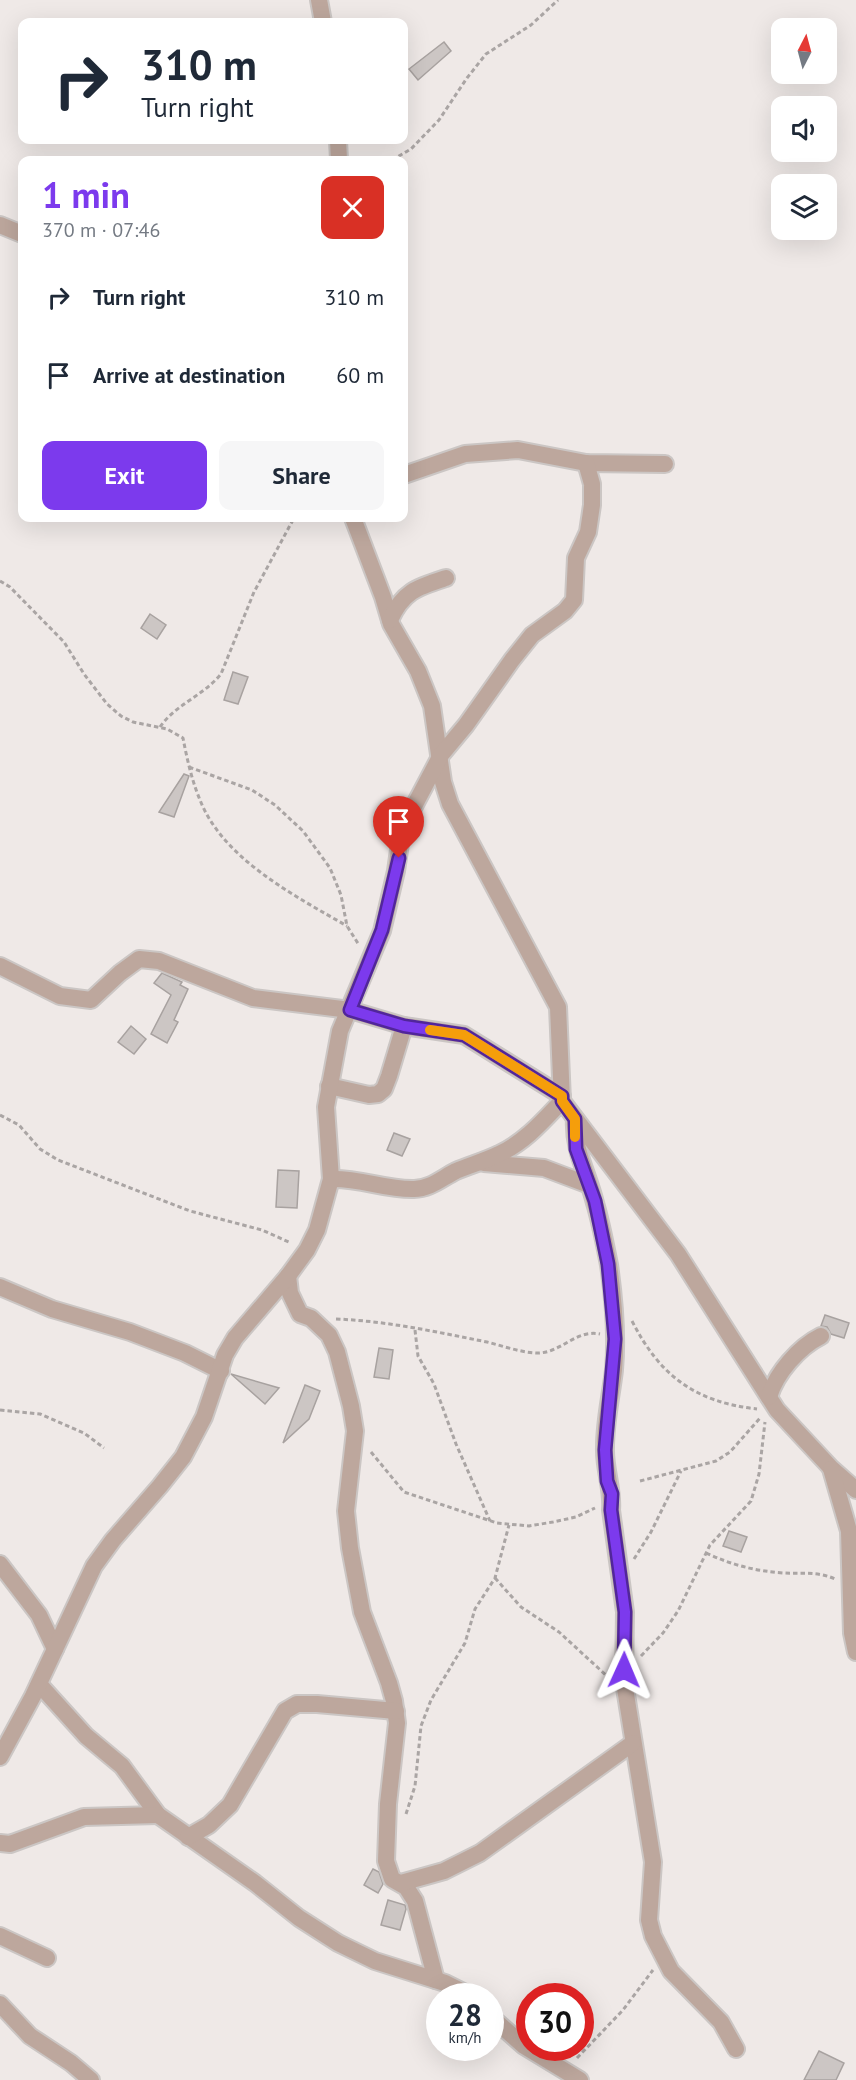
<!DOCTYPE html>
<meta charset="utf-8">
<style>
body{margin:0;font-family:"PT Sans",sans-serif;background:#f6f6f7;color:#1f2937;height:100vh;display:flex;flex-direction:column;font-size:22px;white-space:nowrap}
*{box-sizing:border-box;margin:0}
p{font-size:20px;color:#747a83}
.icon{flex:none;width:33px;height:33px;fill:none;stroke:currentColor;stroke-width:2;stroke-linecap:round;stroke-linejoin:round}
.map{position:relative;flex:1;overflow:hidden}
.sheet{position:absolute;left:18px;top:156px;width:390px;height:366px;display:flex;flex-direction:column;background:#fff;border-radius:12px;box-shadow:0 6px 24px #0002}
.sheet>*{flex:none}
.hud{position:absolute;left:18px;top:18px;width:390px;height:126px;border-radius:12px;box-shadow:0 6px 24px #0002;background:#fff;color:#1f2937;overflow:hidden}
.needle{width:39px;rotate:6deg}
.tools{position:absolute;left:771px;top:18px;display:grid;gap:12px}
.tools a{display:grid;place-items:center;width:66px;height:66px;border-radius:12px;background:#fff;box-shadow:0 6px 24px #0002;font-size:30px}
.speed{position:absolute;left:426px;top:1983px;display:flex;gap:12px;font-size:30px;font-weight:700;text-align:center}
.speed>*{display:grid;place-content:center;width:78px;height:78px;border-radius:50%;background:#fff;box-shadow:0 6px 24px #0002;line-height:1}
.speed small{font-size:15px;font-weight:400}
.speed .limit{border:9px solid #d22;background:#fff;color:#111}
.pin{position:absolute;display:grid;place-items:center;width:51px;height:51px;color:#fff;margin:-62px -26px;border-radius:50% 50% 50% 0;rotate:-45deg;box-shadow:0 0 6px #0007}
.pin .icon{rotate:45deg}
.me{position:absolute;width:66px;margin:-33px;rotate:1deg;stroke-linejoin:round;filter:drop-shadow(0 0 4px #0008)}
.turn{display:flex;align-items:center;gap:21px;height:126px;padding:0 24px;font-size:27px}
.turn .icon{width:78px;height:78px;stroke-width:2.5}
.turn b{display:block;font-size:42px;line-height:51px}
.round{display:grid;place-items:center;flex:none;width:63px;height:63px;border-radius:12px;background:#f6f6f7}
.head{display:flex;align-items:center;justify-content:space-between;height:102px;padding:0 24px}
h1{font-size:36px;font-weight:700;line-height:45px;color:#7c3aed}
.action{display:flex;gap:12px;margin-top:auto;padding:12px 24px}
.action a{flex:1;height:69px;border-radius:12px;background:#7c3aed;color:#fff;font-size:24px;font-weight:700;line-height:69px;text-align:center}
.action a+a{background:#f6f6f7;color:#1f2937}
ul{padding:0;list-style:none}
li{display:flex;align-items:center;gap:18px;height:78px;padding:0 24px}
li div{flex:1}
li b{display:block;font-size:22px}
li em{font-style:normal}
.map>svg:first-child{display:block}
.building{fill:#ccc6c4;stroke:#a8a2a0;stroke-width:1.5}
.lines{fill:none;stroke-linecap:round;stroke-linejoin:round}
.minor-casing{stroke:#cbc6c4;stroke-width:20}
.path{stroke:#aaa5a4;stroke-width:3;stroke-dasharray:4.5 3;stroke-linecap:butt}
.minor{stroke:#bda79d;stroke-width:16}
.route-casing{stroke:#51269a;stroke-width:15}
.route{stroke:#7c3aed;stroke-width:10}
.slow{stroke:#f59e0b;stroke-width:10}
</style>
<div class="map">
<svg width="856" height="2080" viewBox="0 0 856 2080">
<rect width="100%" height="100%" fill="#efe9e7"/>
<g class="building">
<polygon points="444,42 451,51 418,80 409,69"/>
<polygon points="150,614 166,625 157,639 141,628"/>
<polygon points="233,672 248,677 238,704 224,700"/>
<polygon points="184,774 189,776 174,817 159,812"/>
<polygon points="162,973 182,982 180,985 188,989 174,1020 178,1022 167,1043 151,1034 171,995 154,983"/>
<polygon points="131,1026 146,1039 134,1054 118,1042"/>
<polygon points="394,1133 410,1139 402,1156 387,1150"/>
<polygon points="278,1170 299,1171 297,1208 276,1207"/>
<polygon points="825,1315 849,1323 844,1338 831,1334 827,1327 821,1326"/>
<polygon points="379,1348 393,1350 389,1379 374,1377"/>
<polygon points="231,1374 279,1388 265,1404"/>
<polygon points="305,1385 320,1391 309,1419 283,1443"/>
<polygon points="729,1531 747,1537 741,1552 723,1546"/>
<polygon points="373,1869 379,1872 383,1884 378,1893 364,1885"/>
<polygon points="388,1900 405,1905 406,1909 400,1930 381,1925"/>
<polygon points="819,2051 844,2063 836,2080 804,2080"/>
</g>
<g class="lines">
<defs>
<g id="minor">
<polyline points="319,0 323,22"/>
<polyline points="338,140 339,160"/>
<polyline points="0,225 22,234"/>
<polyline points="404,475 465,454 518,450 586,463 665,464"/>
<polyline points="353,518 383,597 391,624 418,671 432,706 443,782 450,804 558,1007 562,1101 678,1254 777,1410 831,1468 856,1490"/>
<path d="M390,620C403,591 418,587 446,578"/>
<polyline points="0,966 60,996 91,1000 120,973 139,959 159,961 253,998 350,1010 404,1026 464,1035 562,1096"/>
<polyline points="329,1086 369,1095 378,1094 384,1089 389,1076 404,1026"/>
<path d="M575,1119C573,1150 588,1174 595,1203C601,1223 605,1245 609,1265C614,1300 617,1335 614,1370C611,1396 605,1421 605,1447C604,1469 613,1489 611,1510L625,1612L624,1682L653,1862L649,1920L653,1936L671,1971L721,2022L736,2049"/>
<polyline points="484,1163 544,1168 589,1185"/>
<path d="M331,1179C361,1178 386,1190 414,1189C430,1189 442,1178 456,1171C470,1165 485,1161 499,1154C525,1142 543,1121 562,1101"/>
<polyline points="288,1276 290,1293 300,1314 311,1318 329,1335 337,1352 351,1406 355,1431 346,1511 350,1548 362,1612 389,1683 394,1701 397,1723 388,1804 386,1861 392,1879 406,1887 415,1901 436,1980"/>
<polyline points="0,1287 52,1309 130,1332 185,1353 221,1371"/>
<path d="M769,1397C776,1373 799,1347 821,1336"/>
<polyline points="831,1469 849,1531 852,1633 856,1652"/>
<polyline points="0,1564 39,1615 55,1649"/>
<polyline points="39,1684 86,1736 122,1766 158,1815 255,1883 299,1918 338,1943 375,1961 445,1983 471,1996"/>
<polyline points="0,1757 33,1696 94,1566 113,1540 160,1486 183,1457 204,1417 225,1355 235,1338 288,1276 307,1250 317,1230 331,1179 326,1107 340,1031 382,931 396,871 402,829 441,755 466,725 512,660 532,635 565,611 574,600 576,558 588,532 592,505 592,484 586,463"/>
<polyline points="188,1837 209,1825 230,1805 285,1711 297,1704 317,1704 396,1711"/>
<polyline points="0,1843 10,1844 84,1817 158,1815"/>
<polyline points="401,1883 444,1871 480,1853 633,1743"/>
<polyline points="0,1936 47,1958"/>
<polyline points="0,2004 30,2036 71,2063 91,2080"/>
<polyline points="490,2016 524,2046 580,2080"/>
</g>
</defs>
<use href="#minor" class="minor-casing"/>
<g class="path">
<polyline points="392,160 411,149 439,120 467,78 486,54 531,25 558,0"/>
<path d="M0,581L10,587L64,642L84,674L107,704L121,716L133,722L167,729L183,738C187,759 192,781 200,800C223,859 295,896 347,926"/>
<path d="M160,727C176,704 203,696 221,674L254,592L294,518"/>
<polyline points="189,767 252,790 275,805 303,831 330,868 341,895 347,926 359,945"/>
<polyline points="0,1115 19,1125 40,1149 58,1160 190,1211 262,1230 291,1243"/>
<path d="M336,1319C387,1321 437,1332 487,1342C503,1346 519,1352 536,1353C561,1354 575,1329 600,1334"/>
<path d="M632,1321C660,1376 695,1402 757,1409"/>
<polyline points="415,1330 418,1356 434,1384 456,1444 490,1521"/>
<polyline points="0,1410 40,1414 84,1433 104,1448"/>
<polyline points="371,1452 404,1492 497,1523 529,1526 553,1522 576,1517 595,1508"/>
<polyline points="640,1481 716,1461 730,1452 761,1417"/>
<path d="M706,1553C732,1565 755,1571 784,1573C801,1574 818,1571 835,1579"/>
<polyline points="634,1559 651,1532 681,1471"/>
<polyline points="495,1578 521,1607 559,1632 608,1677"/>
<polyline points="641,1656 663,1633 678,1611 710,1545 751,1501 759,1474 765,1422"/>
<polyline points="406,1814 415,1786 421,1726 431,1700 465,1643 475,1609 495,1578 509,1525"/>
<polyline points="577,2058 623,2010 653,1970"/>
</g>
<use href="#minor" class="minor"/>
</g>
<g class="lines">
<defs>
<polyline id="route" points="399,858 382,930 350,1010 404,1026 464,1035 562,1096 562,1101 575,1119 576,1149 595,1201 608,1264 615,1339 605,1450 607,1481 612,1494 611,1510 625,1612 624,1670"/>
</defs>
<use href="#route" class="route-casing"/>
<use href="#route" class="route"/>
<polyline class="slow" points="430,1030 464,1035 562,1096 562,1101 575,1119 575,1137"/>
</g>
</svg>
<div class="tools">
<a><svg class="needle" viewBox="-14 -14 28 28"><path d="M0-13l5 13h-10z" fill="#e53935"/><path d="M0 13l5-13h-10z" fill="#747a83"/></svg></a>
<a><svg class="icon" aria-label="sound" viewBox="0 0 24 24"><path d="M4 9h4l5-4v14l-5-4H4zM17 9q2 3 0 6"/></svg></a>
<a><svg class="icon" aria-label="layers" viewBox="0 0 24 24"><path d="M12 4l9 5-9 5-9-5zM3 14l9 5 9-5"/></svg></a>
</div>
<div class="speed"><div>28<small>km/h</small></div><div class="limit">30</div></div>
<div class="pin" style="left:399px;top:858px;background:#d93025"><svg class="icon" aria-label="arrive" viewBox="0 0 24 24"><path d="M6 21V4h12l-3 4 3 4H6"/></svg></div>
<svg class="me" style="left:624px;top:1670px" viewBox="-20 -20 40 40"><path d="M0-17L14 15 0 8-14 15z" fill="#7c3aed" stroke="#fff" stroke-width="4"/></svg>
<div class="hud">
<div class="turn"><svg class="icon" aria-label="right" viewBox="0 0 24 24"><path d="M7 20v-9h11M14 6l5 5-5 5"/></svg><div><b>310 m</b>Turn right</div></div>
</div>
<section class="sheet">
<div class="head"><div><h1>1 min</h1><p>370 m · 07:46</p></div><a class="round" style="background:#d93025;color:#fff"><svg class="icon" aria-label="close" viewBox="0 0 24 24"><path d="M6 6l12 12M18 6L6 18"/></svg></a></div>
<ul>
<li><svg class="icon" aria-label="right" viewBox="0 0 24 24"><path d="M7 20v-9h11M14 6l5 5-5 5"/></svg><div><b>Turn right</b></div><em>310 m</em></li>
<li><svg class="icon" aria-label="arrive" viewBox="0 0 24 24"><path d="M6 21V4h12l-3 4 3 4H6"/></svg><div><b>Arrive at destination</b></div><em>60 m</em></li>
</ul>
<div class="action"><a>Exit</a><a>Share</a></div>
</section>
</div>
